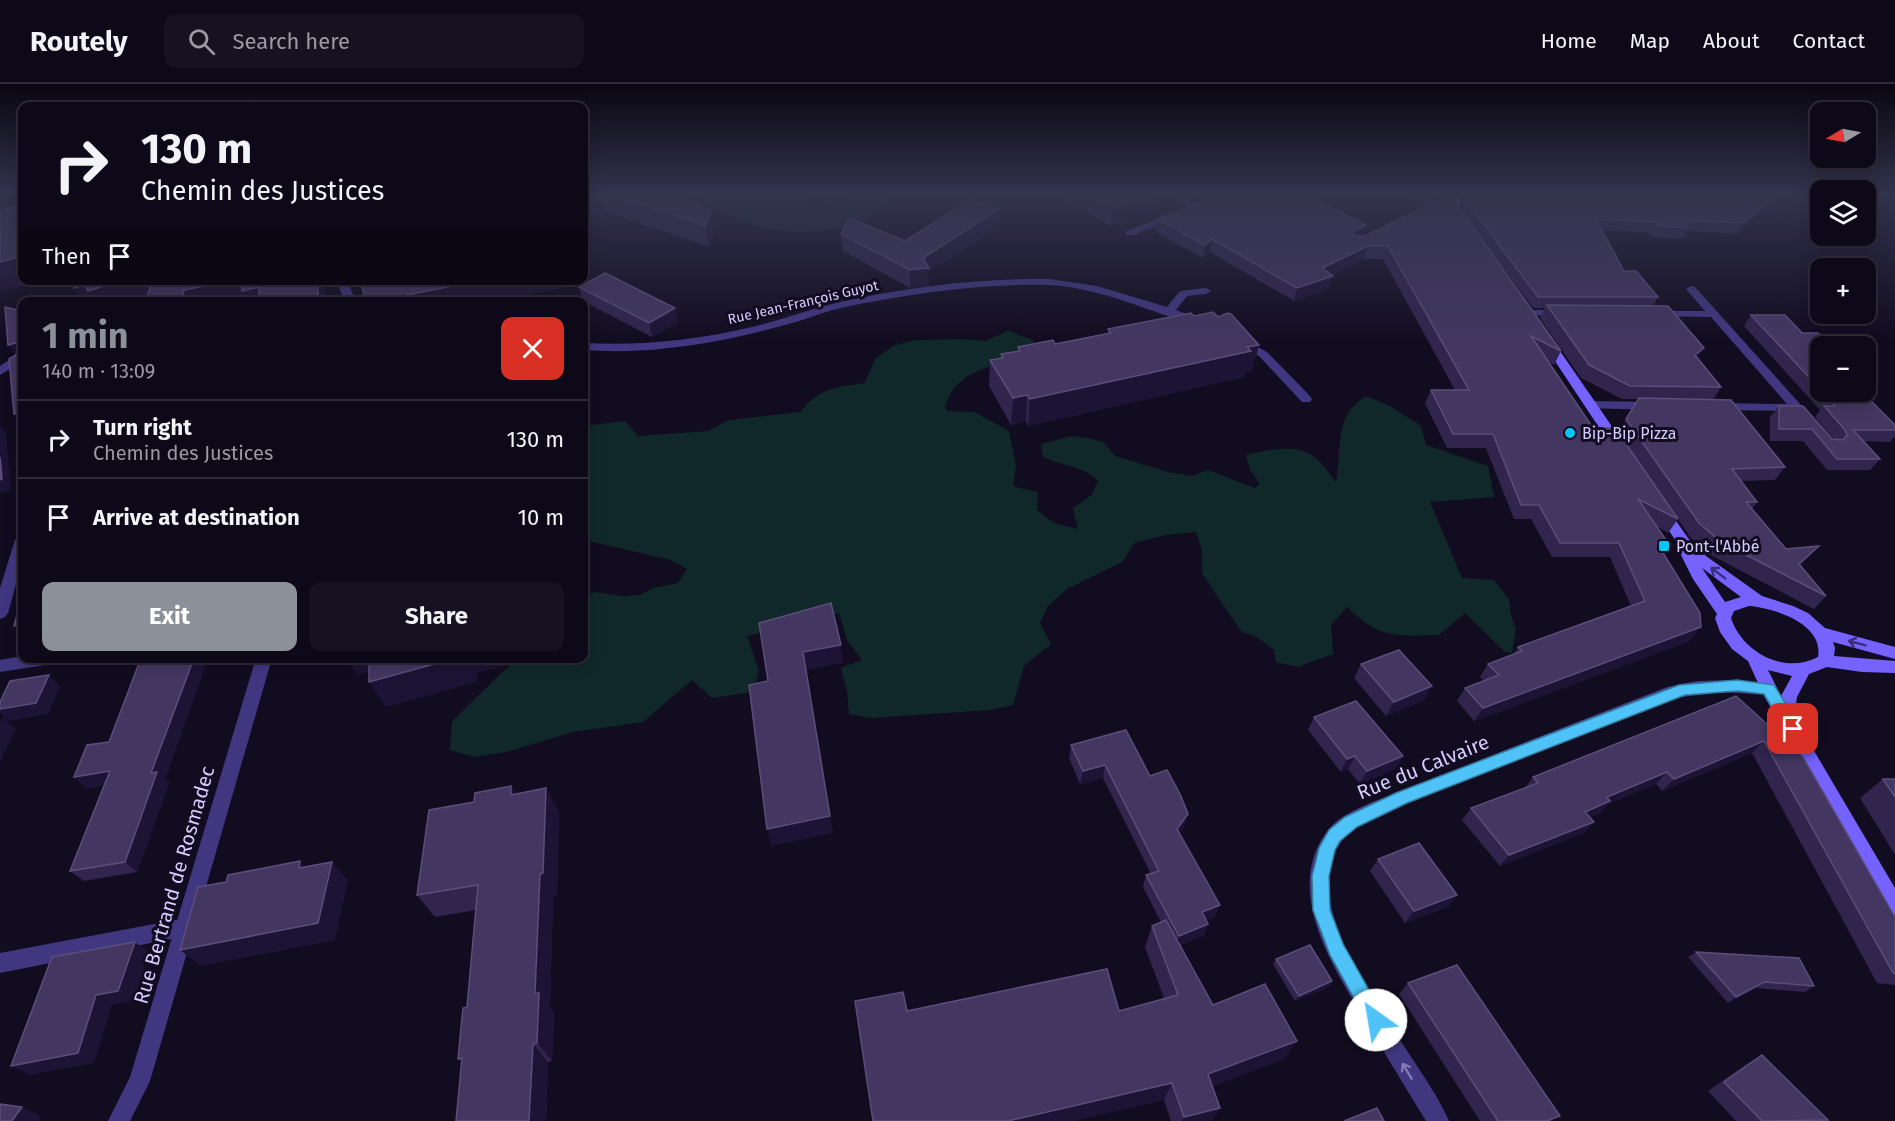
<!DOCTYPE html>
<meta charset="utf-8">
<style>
body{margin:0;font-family:"Fira Sans",sans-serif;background:#171221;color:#f1f3f6;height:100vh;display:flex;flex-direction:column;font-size:22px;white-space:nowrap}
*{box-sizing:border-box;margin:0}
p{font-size:20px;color:#9b9aa2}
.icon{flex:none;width:33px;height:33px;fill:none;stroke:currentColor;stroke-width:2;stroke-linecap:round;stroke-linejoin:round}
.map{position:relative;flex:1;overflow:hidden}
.drawer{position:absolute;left:18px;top:213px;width:570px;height:366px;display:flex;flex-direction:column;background:#0e0918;border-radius:12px;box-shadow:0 3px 15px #0003,0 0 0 2px #2e2a37}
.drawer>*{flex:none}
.top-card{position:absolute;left:18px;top:18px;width:570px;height:183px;border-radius:12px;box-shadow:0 3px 15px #0003,0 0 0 2px #2e2a37;background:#0e0918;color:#f1f3f6;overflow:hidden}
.needle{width:39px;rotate:260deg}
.controls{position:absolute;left:1810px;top:18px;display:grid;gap:12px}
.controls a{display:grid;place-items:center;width:66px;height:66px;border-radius:12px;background:#0e0918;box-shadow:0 3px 15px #0003,0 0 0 2px #2e2a37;font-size:30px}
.pin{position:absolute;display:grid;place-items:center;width:51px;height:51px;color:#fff;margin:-26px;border-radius:12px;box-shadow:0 3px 9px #0006}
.me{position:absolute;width:66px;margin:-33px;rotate:328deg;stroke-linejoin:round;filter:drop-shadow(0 0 4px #0008)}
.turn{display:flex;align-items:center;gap:21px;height:126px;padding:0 24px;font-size:27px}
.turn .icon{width:78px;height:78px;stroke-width:2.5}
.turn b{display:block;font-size:42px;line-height:51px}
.then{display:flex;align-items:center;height:57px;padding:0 24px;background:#0003;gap:12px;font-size:22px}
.round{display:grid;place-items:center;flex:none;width:63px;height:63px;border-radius:12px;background:#171221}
.overview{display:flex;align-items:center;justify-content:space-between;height:102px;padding:0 24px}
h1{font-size:36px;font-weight:700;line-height:45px;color:#8c9099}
.button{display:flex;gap:12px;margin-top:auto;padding:12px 24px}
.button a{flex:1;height:69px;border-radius:12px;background:#8c9099;color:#fff;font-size:24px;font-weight:700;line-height:69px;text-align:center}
.button a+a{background:#171221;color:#f1f3f6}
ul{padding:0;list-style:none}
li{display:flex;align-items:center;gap:18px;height:78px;padding:0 24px;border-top:2px solid #2e2a37}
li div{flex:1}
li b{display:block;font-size:22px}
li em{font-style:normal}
header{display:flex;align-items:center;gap:36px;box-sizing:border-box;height:84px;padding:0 30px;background:#0e0918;border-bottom:2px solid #2e2a37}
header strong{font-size:28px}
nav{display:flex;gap:33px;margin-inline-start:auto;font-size:21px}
.search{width:420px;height:54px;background:#171221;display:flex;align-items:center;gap:15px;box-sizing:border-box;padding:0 21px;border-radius:12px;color:#9b9aa2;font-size:22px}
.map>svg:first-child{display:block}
.green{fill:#10282a}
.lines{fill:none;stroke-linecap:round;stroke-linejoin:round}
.minor{fill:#413780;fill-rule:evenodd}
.tertiary{fill:#413780;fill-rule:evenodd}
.secondary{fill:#7663ff;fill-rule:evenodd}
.wall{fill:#31254e}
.shaded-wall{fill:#1d1334}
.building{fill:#433761;stroke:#5a4e7a;stroke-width:1.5}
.oneway{stroke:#3a2f79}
.oneway2{stroke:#847ab9}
.route{fill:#4fc3f7;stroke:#337fa1;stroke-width:1.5}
.poi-dot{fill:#00c5f7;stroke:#120c20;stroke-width:2}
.labels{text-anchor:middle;stroke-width:6;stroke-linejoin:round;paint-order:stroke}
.far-street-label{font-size:14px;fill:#d7ccff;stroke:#120c20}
.poi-label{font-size:16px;fill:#d7ccff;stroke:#120c20;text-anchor:start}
.near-street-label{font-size:20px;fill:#d7ccff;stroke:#120c20}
</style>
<header>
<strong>Routely</strong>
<div class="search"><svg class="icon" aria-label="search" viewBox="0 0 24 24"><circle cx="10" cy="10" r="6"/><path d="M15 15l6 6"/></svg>Search here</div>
<nav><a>Home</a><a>Map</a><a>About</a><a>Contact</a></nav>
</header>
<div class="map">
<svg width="1895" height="1037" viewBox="0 0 1895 1037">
<rect width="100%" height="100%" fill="#120c20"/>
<g class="green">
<path d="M692,111H817L800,119L818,128L856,111H894C864,152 790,154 746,139C728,132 710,120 692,111Z"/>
<path d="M1008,247L1033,256L1035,272C1000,281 957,282 945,323L948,327L975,328L1009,347L1016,381L1013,402L1038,408L1037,426L1054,439L1078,445L1073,424L1092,411L1098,397C1084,382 1062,382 1043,373L1041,360L1072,352L1088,354L1103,358L1115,372L1168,388L1192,392L1208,386L1255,404L1260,400L1250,386L1246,371C1267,366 1299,358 1317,375C1324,382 1330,390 1336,398C1343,364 1332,333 1366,312L1388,321L1421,342L1426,361L1488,382L1494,413L1430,418L1462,494L1494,496L1509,515L1511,531L1516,545L1512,569L1505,568L1465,529L1439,551C1395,552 1380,555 1347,523L1331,541L1333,570L1298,583L1276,578L1274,566L1257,553L1242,548L1223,521L1202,489V467L1196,448L1165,451L1134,459L1122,478L1067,505L1048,522L1040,539L1051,560L1024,582L1013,621L990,626L870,634L849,630L847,607L841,584L862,576L847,556L839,529L747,552L759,587L752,608L712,614L692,596L643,638L573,648L506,668L474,673L450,666L452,637L516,575L584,574V513L594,508L623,512L640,511L653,504L678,499L687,485L671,476L584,456V342L625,337L638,352L708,347L729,336L800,328C819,304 836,303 865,299L875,275L893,262L914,256L967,255L984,257Z"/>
</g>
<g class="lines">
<g class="minor">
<polygon points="1169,111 1181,111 1201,123 1134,151 1126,151 1126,147 1188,123"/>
<polygon points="1700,111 1711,111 1699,120 1682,124 1677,121"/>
<path d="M1049,195L1097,202L1167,223L1180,207L1206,204L1211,207L1206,210L1187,212L1176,226L1202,236V240L1198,241C1148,228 1103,204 1049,201C985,199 896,211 833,226C817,230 802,237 785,241C719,259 652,271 584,266V259C641,262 697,256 752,243C782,236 810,225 840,218C908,203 980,194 1049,195Z"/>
<polygon points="1691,202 1695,203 1801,321 1803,324 1801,327 1713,326 1711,323 1713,320 1717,319 1787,320 1711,233 1651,232 1651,228 1655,227 1705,227 1686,205"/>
<polygon points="1529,226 1562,226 1568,229 1562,232 1525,231 1523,229"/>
<polygon points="1239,253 1267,268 1310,312 1312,315 1310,318 1302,318 1259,272 1235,258 1235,254"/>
<polygon points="18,270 22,270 22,278 0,291 0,282"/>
<polygon points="1591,317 1654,318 1660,322 1654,326 1587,324 1585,321 1587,318"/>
<polygon points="22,451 22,478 8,529 5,533 0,535 0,504 15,456"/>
<polygon points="22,572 22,574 60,574 58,578 52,580 0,588 0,576"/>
<path d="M1733,596L1769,599L1775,600L1777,605L1775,610L1769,611L1721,608L1675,614L1382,729C1368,737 1351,744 1341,758C1287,830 1421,970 1449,1037H1426C1406,1004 1386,972 1367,939C1335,886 1281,807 1328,746C1338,733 1355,726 1370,719L1667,603L1697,597Z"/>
<polygon points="186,834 193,837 196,843 193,849 186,852 0,889 0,869"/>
</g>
<g class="tertiary">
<polygon points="1402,111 1416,111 1454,126 1445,128"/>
<polygon points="336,196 347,196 356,218 345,218"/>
<polygon points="256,574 272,574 150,997 130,1037 108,1037 130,993"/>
</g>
<g class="secondary">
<polygon points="1450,111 1460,111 1460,124 1466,136 1465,138 1456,136 1450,124"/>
<polygon points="1547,253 1551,254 1622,357 1623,360 1622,363 1612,363 1541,256"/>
<path d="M1662,422L1667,424L1688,454L1706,472L1762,512L1793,522L1808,529L1825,544L1895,563V575L1833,558L1835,564L1834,572L1895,577V589L1862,588L1827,583L1809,590L1797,613L1794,633L1895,804V831L1888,828L1763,610L1748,577L1732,565L1720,548L1715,534L1717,530L1693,495L1679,467L1681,464L1655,427ZM1702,484L1741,513L1725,518ZM1749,522C1775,524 1824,540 1818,573C1784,591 1742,568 1731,534L1734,527ZM1768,586L1792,592L1781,612Z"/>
</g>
</g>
<g class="wall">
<polygon points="584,111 679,111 715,148 709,163 605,127 584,140"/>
<polygon points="1059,111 1156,111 1154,127 1111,142"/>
<polygon points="1434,111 1449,111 1448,115"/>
<polygon points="1462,111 1607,111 1705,120 1782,111 1738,150 1687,147 1682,155 1652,153 1649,149 1601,146 1624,187 1658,213 1653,222 1721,303 1713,316 1785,383 1775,396 1741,397 1757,418 1752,425 1786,465 1819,462 1800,482 1826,512 1814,525 1711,471 1690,453 1678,435 1668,449 1658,443 1668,459 1662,468 1690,557 1474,637 1457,617 1465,604 1484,597 1480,593 1488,580 1514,570 1518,563 1631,522 1610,473 1552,473 1531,435 1514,435 1486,364 1447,364 1425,319 1431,306 1455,306 1383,175 1363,175 1332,191 1329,205 1294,217 1210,168 1203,174 1155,148 1157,135 1366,141 1362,153 1443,114 1561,267 1554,281 1548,277 1593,344 1669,423 1618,348 1638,315 1622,315 1581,294 1540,234 1545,224 1533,224 1466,133 1462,124"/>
<polygon points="1611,111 1689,111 1687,115"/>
<polygon points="998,143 929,188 929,202 910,204 843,167 841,150 905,157"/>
<polygon points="579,203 678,238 652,253 583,217"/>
<polygon points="1751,231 1802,249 1821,262 1821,308 1862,308 1895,341 1895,352 1890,358 1864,357 1880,375 1870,386 1827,386 1803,357 1770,357 1770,333 1779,322 1832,355 1833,355 1815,333 1820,326 1744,242"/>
<polygon points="1108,245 1252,287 1245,288 1244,293 1028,342 1026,337 1011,341 989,302 990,276 1001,274 1001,270 1018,267 1018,263 1055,260 1108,249"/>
<polygon points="141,574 208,574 165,695 169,699 137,788 84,797 70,787 104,701 87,704 74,693 109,658"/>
<polygon points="1361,580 1432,602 1424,616 1386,632 1354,594"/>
<polygon points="1736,612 1895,833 1895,901 1877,899 1752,669 1662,707 1656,700 1608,720 1600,729 1590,733 1594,738 1584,749 1500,782 1462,736 1471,724 1525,704 1533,693"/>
<polygon points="1314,633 1403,672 1395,685 1360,700 1348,685 1341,688 1308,646"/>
<polygon points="1071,661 1150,692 1184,743 1179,749 1215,833 1206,836 1208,840 1203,852 1180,861 1213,921 1284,975 1212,1002 1212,1037 1171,1037 1164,1016 907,927 1119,927 1164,914 1145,863 1152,842 1161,838 1143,803 1146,791 1151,790 1103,694 1080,700 1069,674"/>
<polygon points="1883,695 1895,695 1895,769 1894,769 1860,714"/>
<polygon points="511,702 516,710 559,727 557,811 553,812 550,923 554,928 552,977 548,978 546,1037 456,1037 462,978 458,975 467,923 476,826 435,833 417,811 474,718"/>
<polygon points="1378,775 1457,811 1447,823 1405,839 1370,787"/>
<polygon points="1696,868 1814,902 1805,908 1756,904 1728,919 1688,873"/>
<polygon points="1276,875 1332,897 1329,903 1295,917 1273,880"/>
<polygon points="1408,899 1552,1037 1480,1037 1399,910"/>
<polygon points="1762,971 1828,1037 1736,1037 1708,1007 1745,981"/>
</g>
<g class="shaded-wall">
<polygon points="591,111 601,111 605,127 584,140 584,115"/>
<polygon points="1148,111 1156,111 1154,127 1111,142 1114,123"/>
<polygon points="1777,111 1782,111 1738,150 1744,139"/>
<polygon points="999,125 998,143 929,188 929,202 910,204 910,186 923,174"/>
<polygon points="711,127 715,148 709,163 705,141"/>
<polygon points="1366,141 1362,154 1348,161 1352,148"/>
<polygon points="1212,155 1210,168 1203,174 1205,161"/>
<polygon points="1368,162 1363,175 1324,195 1333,192 1329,205 1294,217 1297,204 1322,184"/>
<polygon points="22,172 22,196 43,196 0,208 0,178"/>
<polygon points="122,196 242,196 259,203 267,218 248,218 247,215 234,218 181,218 160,207 129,218 84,218 74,204 85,200"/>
<polygon points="317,196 322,196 325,202 327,218 319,218"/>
<polygon points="481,196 566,196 568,203 494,218 410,218 407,211"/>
<polygon points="675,224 678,238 652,253 649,239"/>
<polygon points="15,259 22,268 15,269 8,261"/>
<polygon points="1259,261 1252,287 1245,288 1244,293 1028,342 1030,315"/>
<polygon points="1704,264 1696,277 1695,271"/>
<polygon points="1027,311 1026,337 1011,341 1013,314"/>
<polygon points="22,328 22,338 21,339 14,330"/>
<polygon points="0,342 6,349 11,406 0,409"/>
<polygon points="1819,462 1807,475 1788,493 1799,480"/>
<polygon points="22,540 22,549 14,542"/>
<polygon points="1701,543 1690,557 1474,637 1483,624"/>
<polygon points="841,561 843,579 806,586 803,568"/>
<polygon points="194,574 208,574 165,695 169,699 137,788 125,778 151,689"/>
<polygon points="346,574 380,574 385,583 357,591"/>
<polygon points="456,574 507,574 508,581 477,589 477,598 386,623 369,598"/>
<polygon points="49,591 60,603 48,630 9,637 0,629 0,625"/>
<polygon points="1432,602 1424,616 1386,632 1394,618"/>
<polygon points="3,633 16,645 0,678 0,639"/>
<polygon points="1764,657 1752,669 1662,707 1674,695"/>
<polygon points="1355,672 1348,685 1341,688 1347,675"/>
<polygon points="1403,672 1395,685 1360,700 1367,687"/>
<polygon points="1105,681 1103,694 1080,700 1083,687"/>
<polygon points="110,687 122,698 87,704 74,693"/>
<polygon points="1667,688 1656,700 1608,720 1600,729 1575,739 1585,728 1607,713"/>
<polygon points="511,702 525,725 511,711"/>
<polygon points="546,704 559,727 557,811 553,812 550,923 554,928 552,977 537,959 535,909 540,790"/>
<polygon points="1188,730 1184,743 1173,758 1177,745"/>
<polygon points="830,732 833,749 771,762 767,745"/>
<polygon points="1594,738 1584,749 1500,782 1509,771"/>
<polygon points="300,777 317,795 299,784"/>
<polygon points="332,778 348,796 335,856 201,882 180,866"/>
<polygon points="1457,811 1447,823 1405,839 1414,827"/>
<polygon points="1220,821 1215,833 1197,840 1202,828"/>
<polygon points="1208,840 1203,852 1174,863 1179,852"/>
<polygon points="135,858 149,868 134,917 112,921 94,979 30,991 11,982 96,911"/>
<polygon points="1332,897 1329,903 1295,917 1299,912"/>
<polygon points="1764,898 1756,904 1728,919 1736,913"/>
<polygon points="1297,957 1284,975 1198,1008 1208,990"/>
<polygon points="533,960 548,978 546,1037 529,1037"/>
<polygon points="1172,999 1164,1016 1075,1037 1008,1037"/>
<polygon points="22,1023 41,1032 38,1037 12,1037"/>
<polygon points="1220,1024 1212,1037 1182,1037 1184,1033"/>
</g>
<g class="building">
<polygon points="584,111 591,111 584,115"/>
<polygon points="614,111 679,111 711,127 705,141"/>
<polygon points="1093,111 1148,111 1114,123"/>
<polygon points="1218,111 1308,111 1366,141 1352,148 1354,151 1363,153 1443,114 1456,119 1561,267 1531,252 1593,344 1615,344 1678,435 1638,415 1668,459 1657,459 1700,529 1701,543 1483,624 1465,604 1499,591 1488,580 1522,567 1518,563 1645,517 1619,459 1560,459 1539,421 1521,421 1493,350 1453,350 1431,306 1469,306 1388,162 1368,162 1322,184 1333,192 1297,204 1212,155 1205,161 1157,135"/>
<polygon points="1466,111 1608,111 1688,116 1699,113 1705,120 1717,111 1777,111 1744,139 1683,136 1688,144 1658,142 1655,138 1596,135 1598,139 1595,138 1604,150 1624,187 1636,187 1658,213 1538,213 1470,122"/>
<polygon points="971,115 999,125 923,174 929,184 910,186 841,150 849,134 905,157"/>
<polygon points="22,121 22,172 0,178 0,126"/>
<polygon points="605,189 675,224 649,239 579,203"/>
<polygon points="70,196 122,196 88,207 85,200 74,204"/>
<polygon points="184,196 233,196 184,206 181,218 145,218 151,201 169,201"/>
<polygon points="242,196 317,196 319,218 259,218 259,203 242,207"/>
<polygon points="361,196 481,196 407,211 411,218 365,218"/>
<polygon points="1547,221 1668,222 1704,264 1695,271 1721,303 1630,302 1589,281"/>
<polygon points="5,223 22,227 22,328 14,330 9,275 16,271 18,261 15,259 8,261"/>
<polygon points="1213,228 1218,233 1228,229 1231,230 1259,261 1247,263 1251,267 1030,315 1027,311 1013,314 990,276 1003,274 1001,270 1020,267 1018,263 1053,256 1055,260 1111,249 1108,245 1191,229 1194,232"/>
<polygon points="1751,231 1785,231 1802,249 1818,249 1831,262 1821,262 1821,306"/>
<polygon points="1822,308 1862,308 1895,341 1895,346 1853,346 1880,375 1837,375 1812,345 1779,345 1779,322 1803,322 1832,355 1843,356 1847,351 1845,346 1824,322 1835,322"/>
<polygon points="1639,314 1731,316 1785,383 1732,385 1757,418 1746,418 1786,465 1819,462 1799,480 1826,512 1721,458 1699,439 1626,335"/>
<polygon points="0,373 2,395 0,396"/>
<polygon points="22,513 22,540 14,542"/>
<polygon points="831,519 841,561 803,568 830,732 767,745 749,601 768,597 759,539"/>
<polygon points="1399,566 1432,602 1394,618 1361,580"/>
<polygon points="141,574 194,574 151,689 157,688 125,778 70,787 110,687 74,693 87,661 109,658"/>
<polygon points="369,574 456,574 369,598"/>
<polygon points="49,591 36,619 0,625 0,618 10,597"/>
<polygon points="1736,612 1803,673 1895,833 1895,890 1893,889 1764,657 1674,695 1667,688 1607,713 1610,717 1585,728 1594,738 1509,771 1471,724 1538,699 1533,693"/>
<polygon points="1356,617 1403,672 1367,687 1355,672 1347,675 1314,633"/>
<polygon points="1126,646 1150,692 1167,686 1180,710 1188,730 1177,745 1220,821 1202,828 1208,840 1179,852 1146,791 1159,787 1105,681 1083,687 1071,661"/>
<polygon points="1883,695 1895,695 1895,713"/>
<polygon points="511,702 511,711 546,704 543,789 540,790 535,909 539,909 537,959 533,960 529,1037 456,1037 462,974 458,975 463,924 467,923 478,801 417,811 429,726 474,718 475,709"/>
<polygon points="1419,759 1457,811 1414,827 1378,775"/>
<polygon points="300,777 299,784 332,778 318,839 180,866 198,803 226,798 228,791"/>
<polygon points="1166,836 1213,921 1265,900 1297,957 1208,990 1220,1024 1184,1033 1172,999 1008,1037 873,1037 855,917 903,908 907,927 1107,885 1119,927 1178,911 1152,842"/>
<polygon points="135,858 118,907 96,911 78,969 11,982 52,873"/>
<polygon points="1310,861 1332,897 1299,912 1276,875"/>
<polygon points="1696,868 1799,874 1814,902 1764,898 1736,913"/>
<polygon points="1457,881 1560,1032 1547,1037 1498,1037 1408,899"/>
<polygon points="1762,971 1828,1036 1762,1037 1724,998"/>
<polygon points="0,1020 22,1023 12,1037 0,1037"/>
<polygon points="1377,1024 1384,1037 1344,1037"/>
</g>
<defs><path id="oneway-shaft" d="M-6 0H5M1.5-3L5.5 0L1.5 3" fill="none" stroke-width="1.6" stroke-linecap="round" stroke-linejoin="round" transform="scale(1.5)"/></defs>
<g class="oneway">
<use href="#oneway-shaft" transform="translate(1718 489) rotate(-143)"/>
<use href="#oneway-shaft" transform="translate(1857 559) rotate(-165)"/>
</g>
<use class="oneway2" href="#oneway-shaft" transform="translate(1407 987) rotate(-121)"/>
<linearGradient id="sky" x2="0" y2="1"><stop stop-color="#0a0712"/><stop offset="0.43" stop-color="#33344e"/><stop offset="1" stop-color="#33344e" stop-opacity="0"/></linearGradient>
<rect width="1895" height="256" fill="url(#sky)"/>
<polygon class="route" points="1737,596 1774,601 1799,641 1801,645 1799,650 1793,652 1788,650 1764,610 1737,607 1685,611 1407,719 1357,743 1340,757 1335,766 1329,792 1330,826 1343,860 1386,936 1383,943 1376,946 1370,943 1330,871 1313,826 1312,792 1319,764 1329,746 1345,733 1396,709 1679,601"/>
<g class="poi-dot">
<circle cx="1570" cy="349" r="6"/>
<rect x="1658" y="456" width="12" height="12" rx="3"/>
</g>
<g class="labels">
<g class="far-street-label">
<text transform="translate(803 218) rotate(-13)" y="5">Rue Jean-François Guyot</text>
</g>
<g class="poi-label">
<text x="1582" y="355">Bip-Bip Pizza</text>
<text x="1676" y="468">Pont-l'Abbé</text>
</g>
<g class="near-street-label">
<text transform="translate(1423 683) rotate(-22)" y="7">Rue du Calvaire</text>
<text transform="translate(174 801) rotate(-74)" y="7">Rue Bertrand de Rosmadec</text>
</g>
</g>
</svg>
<div class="controls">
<a><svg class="needle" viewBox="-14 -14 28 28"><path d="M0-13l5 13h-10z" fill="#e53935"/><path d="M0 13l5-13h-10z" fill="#9b9aa2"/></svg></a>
<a><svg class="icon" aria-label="layers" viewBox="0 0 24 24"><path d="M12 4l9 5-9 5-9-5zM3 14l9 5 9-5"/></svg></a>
<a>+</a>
<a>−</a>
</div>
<div class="pin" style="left:1793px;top:645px;background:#d93025"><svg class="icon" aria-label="arrive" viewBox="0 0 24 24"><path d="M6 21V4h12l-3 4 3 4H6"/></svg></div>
<svg class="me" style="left:1376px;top:936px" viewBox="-20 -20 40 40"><circle r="19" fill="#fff"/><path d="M0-13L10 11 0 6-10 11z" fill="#4fc3f7"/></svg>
<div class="top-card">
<div class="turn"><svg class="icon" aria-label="right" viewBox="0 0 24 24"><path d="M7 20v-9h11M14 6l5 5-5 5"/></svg><div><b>130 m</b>Chemin des Justices</div></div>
<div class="then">Then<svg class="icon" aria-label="arrive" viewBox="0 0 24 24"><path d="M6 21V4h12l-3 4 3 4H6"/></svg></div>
</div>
<section class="drawer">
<div class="overview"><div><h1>1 min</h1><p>140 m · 13:09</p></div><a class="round" style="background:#d93025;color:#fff"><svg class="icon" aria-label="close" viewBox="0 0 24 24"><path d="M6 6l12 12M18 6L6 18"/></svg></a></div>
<ul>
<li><svg class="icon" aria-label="right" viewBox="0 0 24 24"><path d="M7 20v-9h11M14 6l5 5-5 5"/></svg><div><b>Turn right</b><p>Chemin des Justices</p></div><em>130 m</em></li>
<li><svg class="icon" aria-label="arrive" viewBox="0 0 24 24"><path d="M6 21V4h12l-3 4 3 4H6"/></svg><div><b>Arrive at destination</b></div><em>10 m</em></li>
</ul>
<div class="button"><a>Exit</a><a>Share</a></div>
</section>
</div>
